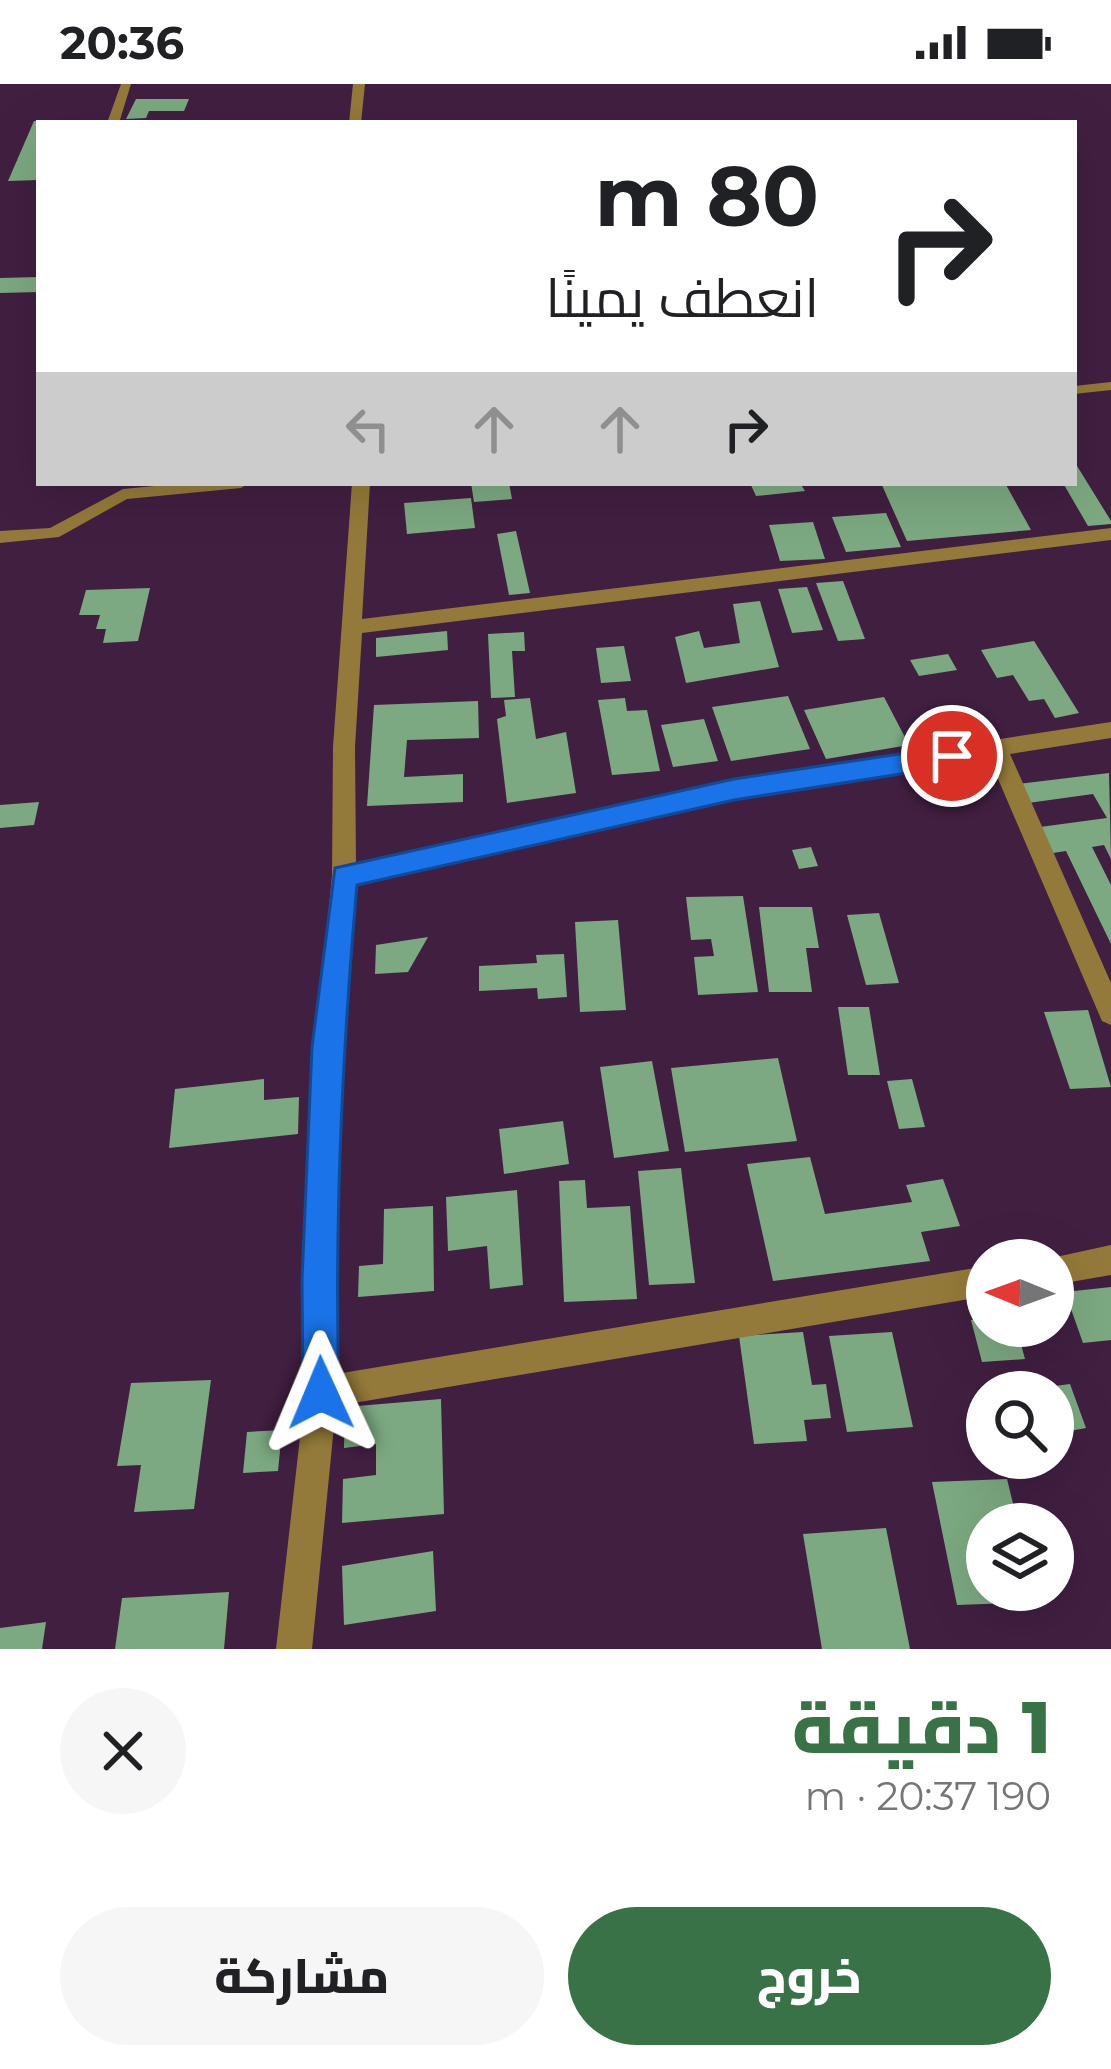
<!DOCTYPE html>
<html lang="ar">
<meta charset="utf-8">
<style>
body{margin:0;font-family:Montserrat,Cairo,sans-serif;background:#f6f6f6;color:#202124;direction:rtl;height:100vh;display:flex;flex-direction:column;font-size:45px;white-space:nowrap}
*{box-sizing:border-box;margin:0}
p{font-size:39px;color:#757577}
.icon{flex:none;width:66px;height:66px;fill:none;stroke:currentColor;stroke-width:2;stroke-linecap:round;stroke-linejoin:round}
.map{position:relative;height:1565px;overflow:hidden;direction:ltr}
.details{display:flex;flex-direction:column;background:#fff;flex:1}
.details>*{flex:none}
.hud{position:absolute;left:36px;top:36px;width:1041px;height:366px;border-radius:0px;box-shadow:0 12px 48px #0002;direction:rtl;background:#fff;color:#202124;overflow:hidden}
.needle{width:78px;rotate:271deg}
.buttons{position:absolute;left:966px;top:1155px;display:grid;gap:24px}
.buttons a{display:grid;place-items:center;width:108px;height:108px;border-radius:50%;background:#fff;box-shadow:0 12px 48px #0002;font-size:60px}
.pin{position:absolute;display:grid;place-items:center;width:102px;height:102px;color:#fff;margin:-51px;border:6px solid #fff;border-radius:50%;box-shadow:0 3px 12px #0007}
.me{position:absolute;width:132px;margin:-66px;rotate:359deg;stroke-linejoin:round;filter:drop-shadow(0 0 9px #0008)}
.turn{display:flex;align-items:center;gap:42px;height:252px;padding:0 60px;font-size:54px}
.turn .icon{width:156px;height:156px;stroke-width:2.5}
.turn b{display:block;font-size:84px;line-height:102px}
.lanes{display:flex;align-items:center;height:114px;padding:0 60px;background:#0003;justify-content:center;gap:60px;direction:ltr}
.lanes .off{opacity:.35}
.round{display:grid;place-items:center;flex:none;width:126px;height:126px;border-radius:63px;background:#f6f6f6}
.overview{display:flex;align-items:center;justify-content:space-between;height:204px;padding:0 60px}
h1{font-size:72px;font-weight:800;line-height:90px;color:#397246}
.cta{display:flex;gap:24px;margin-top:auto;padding:24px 60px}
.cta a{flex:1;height:138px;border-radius:72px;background:#397246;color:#fff;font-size:48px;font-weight:800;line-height:138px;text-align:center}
.cta a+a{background:#f6f6f6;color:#202124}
.status{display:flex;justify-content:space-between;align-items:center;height:84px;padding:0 60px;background:#fff;direction:ltr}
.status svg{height:33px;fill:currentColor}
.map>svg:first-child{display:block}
.building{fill:#7ca981}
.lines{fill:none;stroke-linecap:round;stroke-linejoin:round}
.service{fill:#947a3a;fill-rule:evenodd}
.minor{fill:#947a3a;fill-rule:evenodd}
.route{fill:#1a73e8;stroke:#114b97;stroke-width:3}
</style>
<div class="status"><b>20:36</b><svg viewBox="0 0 49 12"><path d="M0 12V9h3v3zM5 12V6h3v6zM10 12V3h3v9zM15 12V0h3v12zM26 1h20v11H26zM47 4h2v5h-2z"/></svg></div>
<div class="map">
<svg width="1111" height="1565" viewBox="0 0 1111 1565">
<rect width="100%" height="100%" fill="#411f41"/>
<g class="building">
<polygon points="136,15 189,15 184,27 149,27 146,34 126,35"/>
<polygon points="34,37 39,37 39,96 8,97"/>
<polygon points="39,193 39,208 0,209 0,194"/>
<polygon points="1074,377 1111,437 1111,440 1088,442 1063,399 1074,399"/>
<polygon points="471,399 509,399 512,415 474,418"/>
<polygon points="750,399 800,399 805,407 756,412"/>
<polygon points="881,399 1005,399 1031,446 907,457"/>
<polygon points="471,414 475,444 407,450 404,419"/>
<polygon points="886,429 901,463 846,468 832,433"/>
<polygon points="813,438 825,475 780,477 769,441"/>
<polygon points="516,447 530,509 509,511 497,450"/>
<polygon points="843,497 865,555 838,557 816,499"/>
<polygon points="807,503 823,546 792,549 778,505"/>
<polygon points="150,504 138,557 103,559 106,545 96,545 100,531 79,531 86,506"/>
<polygon points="760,517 779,583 686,599 675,553 699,547 704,564 740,559 733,520"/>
<polygon points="447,547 448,566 376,573 376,554"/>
<polygon points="524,548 525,567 512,567 515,613 491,614 488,550"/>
<polygon points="1034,557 1079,629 1055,634 1044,615 1029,617 1013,591 997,594 981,566"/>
<polygon points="624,562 631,597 601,599 596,564"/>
<polygon points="948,570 957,586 919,592 910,576"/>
<polygon points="788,612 810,665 731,677 712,623"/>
<polygon points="884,613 909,661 826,675 804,626"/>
<polygon points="530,614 536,655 566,648 576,709 507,719 497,635 506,632 504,616"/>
<polygon points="625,614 627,627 647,626 660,687 612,691 598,616"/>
<polygon points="478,617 479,654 407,656 404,693 463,690 463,718 367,722 374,621"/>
<polygon points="704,635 718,677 673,683 661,641"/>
<polygon points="1109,689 1111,775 1104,761 1092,763 1111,801 1111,860 1066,767 1053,769 1040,743 1107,734 1093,710 1028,719 1018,700"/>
<polygon points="39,718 34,741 0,744 0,721"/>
<polygon points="811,763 818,782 799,785 792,766"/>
<polygon points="743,812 758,908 698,911 694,873 714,872 711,855 691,856 686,813"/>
<polygon points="759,823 812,823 819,864 806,864 812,908 769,908"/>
<polygon points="879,829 899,899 866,901 847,831"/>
<polygon points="618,836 626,926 580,928 575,838"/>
<polygon points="428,853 408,888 375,890 376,861"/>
<polygon points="564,870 567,913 538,915 537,904 479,907 479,882 537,879 536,871"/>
<polygon points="838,923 869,923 880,991 848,991"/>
<polygon points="1088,926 1111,1003 1070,1005 1044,928"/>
<polygon points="778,974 797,1057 685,1068 671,984"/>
<polygon points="652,977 669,1067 614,1074 600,983"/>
<polygon points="264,995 264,1016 299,1013 298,1050 169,1064 175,1005"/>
<polygon points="912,995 925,1043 899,1045 887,997"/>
<polygon points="563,1037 569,1080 504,1090 499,1045"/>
<polygon points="810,1073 825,1130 912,1118 906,1101 943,1095 960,1142 921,1148 930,1177 773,1197 747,1080"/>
<polygon points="681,1084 695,1199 649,1201 638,1087"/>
<polygon points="585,1096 587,1124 630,1122 637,1215 564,1218 559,1097"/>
<polygon points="517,1106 523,1201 490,1205 487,1162 448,1167 446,1113"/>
<polygon points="433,1122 434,1207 358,1213 359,1182 383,1180 384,1125"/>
<polygon points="1111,1203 1111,1256 1083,1259 1065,1208"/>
<polygon points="987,1235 987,1242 1016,1242 1025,1275 982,1278 971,1236"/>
<polygon points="803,1248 812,1301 826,1300 831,1334 804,1336 807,1357 754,1360 739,1252"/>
<polygon points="892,1248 913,1343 847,1348 829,1252"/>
<polygon points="211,1296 194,1425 134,1428 141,1381 117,1382 131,1299"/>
<polygon points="1070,1300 1086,1344 1053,1350 1053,1308 1032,1305"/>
<polygon points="441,1315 444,1430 342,1439 343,1395 376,1391 376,1360 344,1364 345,1323"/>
<polygon points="282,1346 278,1387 243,1389 247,1348"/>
<polygon points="1007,1395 1018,1440 987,1440 987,1506 1034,1506 1036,1518 957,1521 932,1398"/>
<polygon points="886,1444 910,1565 822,1565 803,1450"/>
<polygon points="433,1467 436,1527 344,1541 342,1482"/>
<polygon points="229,1508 224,1565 115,1565 122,1514"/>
<polygon points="46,1538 42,1565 0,1565 0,1544"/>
</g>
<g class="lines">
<g class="service">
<polygon points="121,0 131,0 119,39 107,39"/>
<polygon points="1111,298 1111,306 1074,310 1074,302"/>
<polygon points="186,399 249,399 241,404 127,415 59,453 0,459 0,447 50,444 123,405"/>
</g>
<g class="minor">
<polygon points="353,0 365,0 361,39 349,39"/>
<path d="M352,399H370L362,535L1111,444V456L362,549L355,663L356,779L734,696L1111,638V654L1010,670L1111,899V941L1102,937L989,674L734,714L355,800C341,963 332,1126 336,1290L987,1182V1212L336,1322L312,1565H276L305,1309L304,1196L315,963L332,792L333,663Z"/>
<polygon points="1111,1161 1111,1191 1053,1201 1053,1176 1042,1176"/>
</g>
</g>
<path class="route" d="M952,662L965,672L952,682L734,716L357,801C342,970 334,1139 339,1309L334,1322L321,1327L308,1322L303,1309L302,1196L312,963L335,784L734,695Z"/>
</svg>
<div class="buttons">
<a><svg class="needle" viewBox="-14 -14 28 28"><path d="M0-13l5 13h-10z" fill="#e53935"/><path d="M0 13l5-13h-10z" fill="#757577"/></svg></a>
<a><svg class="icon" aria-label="search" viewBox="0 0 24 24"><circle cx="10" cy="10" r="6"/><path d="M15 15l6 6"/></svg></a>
<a><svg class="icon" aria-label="layers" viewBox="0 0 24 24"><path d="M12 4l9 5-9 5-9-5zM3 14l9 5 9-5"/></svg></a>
</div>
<div class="pin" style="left:952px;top:672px;background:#d93025"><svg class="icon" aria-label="arrive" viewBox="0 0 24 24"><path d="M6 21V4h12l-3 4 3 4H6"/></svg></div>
<svg class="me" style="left:321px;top:1309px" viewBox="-20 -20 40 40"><path d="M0-17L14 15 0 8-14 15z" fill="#1a73e8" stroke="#fff" stroke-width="4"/></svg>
<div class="hud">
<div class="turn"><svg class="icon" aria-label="right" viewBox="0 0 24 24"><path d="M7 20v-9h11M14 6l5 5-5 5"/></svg><div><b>80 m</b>انعطف يمينًا</div></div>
<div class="lanes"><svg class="icon off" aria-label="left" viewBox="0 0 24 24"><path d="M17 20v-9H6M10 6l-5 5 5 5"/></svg><svg class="icon off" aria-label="ahead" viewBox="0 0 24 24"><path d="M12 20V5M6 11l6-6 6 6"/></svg><svg class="icon off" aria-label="ahead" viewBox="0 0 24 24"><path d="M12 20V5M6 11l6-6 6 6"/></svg><svg class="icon" aria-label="right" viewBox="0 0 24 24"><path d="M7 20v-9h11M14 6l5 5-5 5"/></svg></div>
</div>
</div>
<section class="details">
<div class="overview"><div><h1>1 دقيقة</h1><p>190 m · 20:37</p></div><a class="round"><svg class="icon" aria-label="close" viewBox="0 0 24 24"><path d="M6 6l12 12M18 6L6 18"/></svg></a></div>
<div class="cta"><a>خروج</a><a>مشاركة</a></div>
</section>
